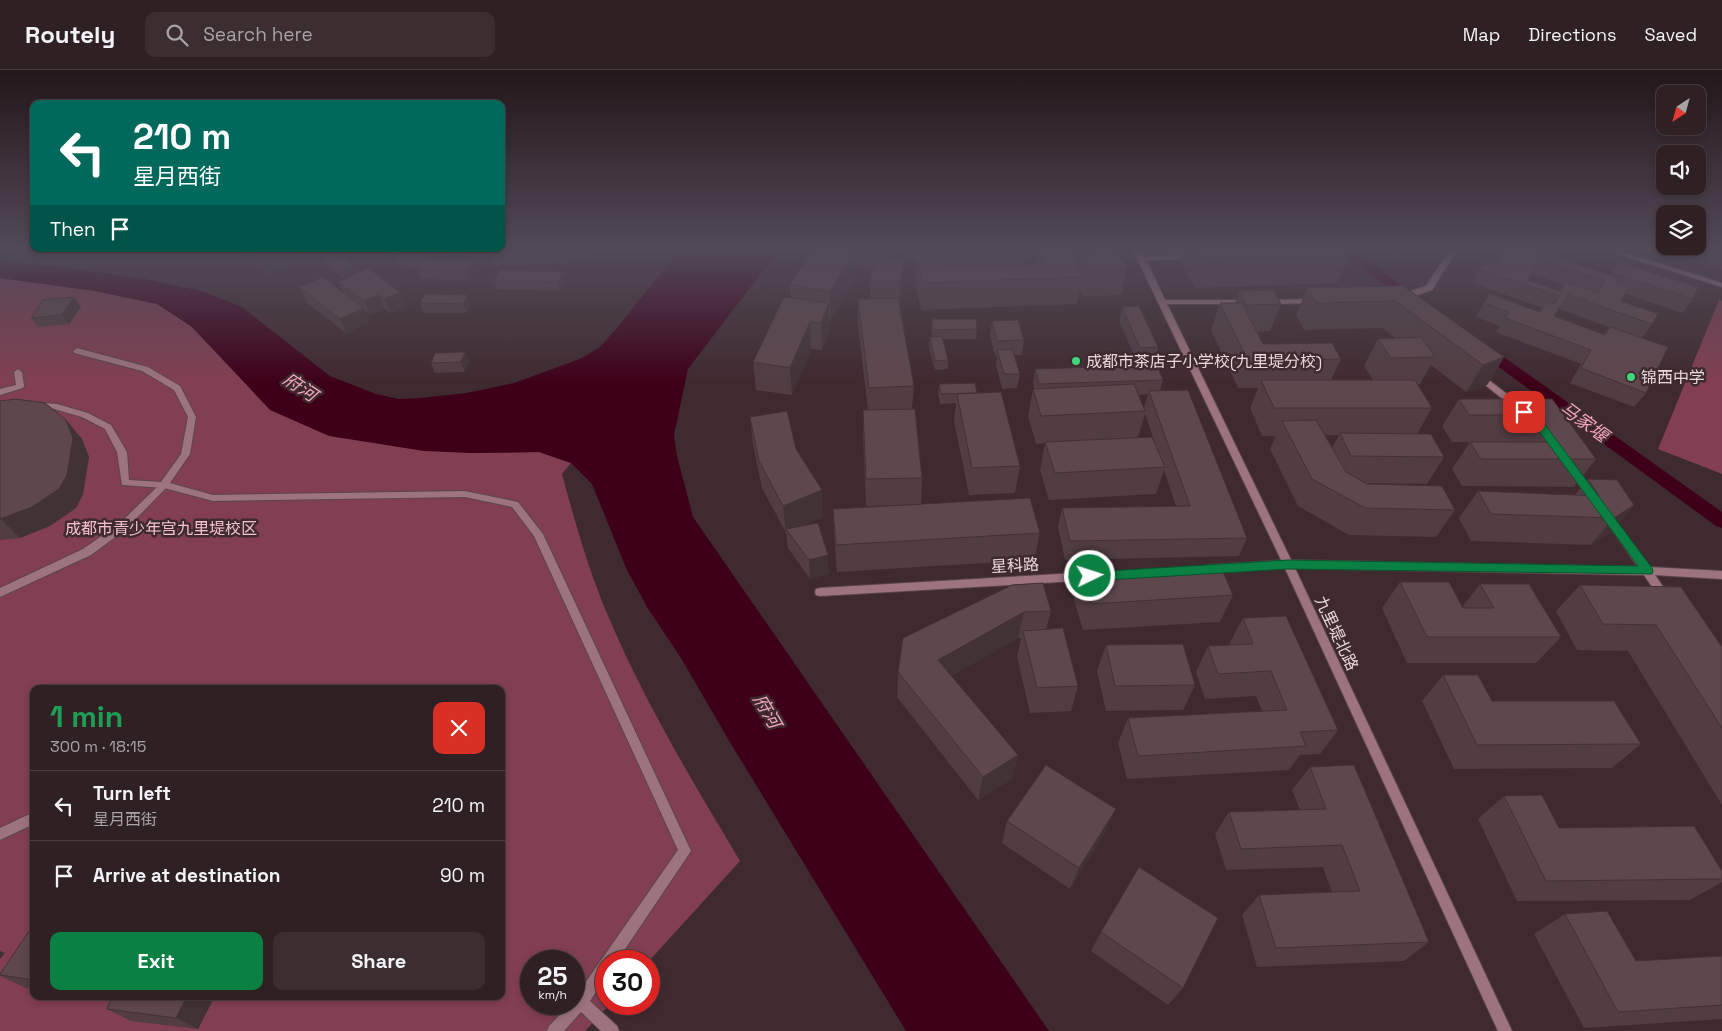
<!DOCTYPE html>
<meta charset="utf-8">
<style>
body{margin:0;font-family:"Space Grotesk","Noto Sans SC",sans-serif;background:#3b2d30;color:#f1f3f6;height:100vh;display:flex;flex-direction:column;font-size:19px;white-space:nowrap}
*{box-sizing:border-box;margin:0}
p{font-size:16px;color:#a7a3a6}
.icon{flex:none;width:28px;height:28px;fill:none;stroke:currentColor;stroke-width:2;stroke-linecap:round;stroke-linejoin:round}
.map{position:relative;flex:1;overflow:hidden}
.drawer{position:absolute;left:30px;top:615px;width:475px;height:315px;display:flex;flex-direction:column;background:#2f2023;border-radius:10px;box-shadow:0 2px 8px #0003,0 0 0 1px #4a3e41}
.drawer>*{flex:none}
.hud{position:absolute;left:30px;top:30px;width:475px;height:152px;border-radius:10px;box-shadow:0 2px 8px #0003,0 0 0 1px #4a3e41;background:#00695c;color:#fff;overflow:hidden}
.needle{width:32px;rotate:216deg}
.buttons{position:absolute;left:1656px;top:15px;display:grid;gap:10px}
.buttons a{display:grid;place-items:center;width:50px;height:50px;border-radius:10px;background:#2f2023;box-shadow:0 2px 8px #0003,0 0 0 1px #4a3e41;font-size:25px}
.speed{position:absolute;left:520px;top:880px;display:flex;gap:10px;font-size:25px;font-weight:700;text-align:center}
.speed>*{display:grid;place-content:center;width:65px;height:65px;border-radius:50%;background:#2f2023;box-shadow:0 2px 8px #0003,0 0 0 1px #4a3e41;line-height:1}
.speed small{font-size:12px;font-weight:400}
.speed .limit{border:8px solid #d22;background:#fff;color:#111}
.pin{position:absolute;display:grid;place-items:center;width:42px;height:42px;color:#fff;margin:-21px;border-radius:10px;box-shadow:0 2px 8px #0006}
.me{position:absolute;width:55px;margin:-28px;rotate:86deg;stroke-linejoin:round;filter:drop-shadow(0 0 4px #0008)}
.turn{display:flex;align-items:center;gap:18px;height:105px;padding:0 20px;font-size:22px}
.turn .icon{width:65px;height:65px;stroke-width:2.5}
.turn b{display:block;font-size:35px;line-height:42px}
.then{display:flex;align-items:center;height:48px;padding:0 20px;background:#0003;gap:10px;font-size:19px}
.round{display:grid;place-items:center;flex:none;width:52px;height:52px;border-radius:10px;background:#3b2d30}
.overview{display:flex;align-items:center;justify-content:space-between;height:85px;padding:0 20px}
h1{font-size:30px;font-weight:600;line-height:38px;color:#1e9e55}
.button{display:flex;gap:10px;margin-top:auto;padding:10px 20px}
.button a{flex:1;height:58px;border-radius:10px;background:#0b8043;color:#fff;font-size:20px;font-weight:600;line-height:58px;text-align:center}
.button a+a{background:#3b2d30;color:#f1f3f6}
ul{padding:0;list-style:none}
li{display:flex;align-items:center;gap:15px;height:70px;padding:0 20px;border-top:1px solid #4a3e41}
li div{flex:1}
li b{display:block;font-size:19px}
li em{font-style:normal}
header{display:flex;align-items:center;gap:30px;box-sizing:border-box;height:70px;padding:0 25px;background:#2f2023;border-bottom:1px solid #4a3e41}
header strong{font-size:24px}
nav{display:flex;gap:28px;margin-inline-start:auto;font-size:18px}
.search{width:350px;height:45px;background:#3b2d30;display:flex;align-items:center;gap:12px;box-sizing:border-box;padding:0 18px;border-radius:10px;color:#a7a3a6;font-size:19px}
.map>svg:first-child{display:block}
.green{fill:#823f52;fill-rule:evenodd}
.water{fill:#3e0019}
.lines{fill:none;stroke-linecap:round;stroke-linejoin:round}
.canal{fill:#3e0019;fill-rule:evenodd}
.service-casing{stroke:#5a464b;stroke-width:2}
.pedestrian-casing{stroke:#5a464b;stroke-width:2}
.minor-casing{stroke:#5a464b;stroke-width:2}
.tertiary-casing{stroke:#5a464b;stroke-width:2}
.service{fill:#9d747e;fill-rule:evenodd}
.pedestrian{fill:#9d747e;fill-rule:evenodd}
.minor{fill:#9d747e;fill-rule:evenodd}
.tertiary{fill:#9d747e;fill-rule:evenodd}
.wall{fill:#513d42;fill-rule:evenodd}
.shaded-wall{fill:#423236}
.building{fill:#5e474d;stroke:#423236;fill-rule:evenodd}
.route{fill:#0b8043;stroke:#07532c}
.poi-dot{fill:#3cd77e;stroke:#3f2a2f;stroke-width:2}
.labels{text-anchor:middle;stroke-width:5;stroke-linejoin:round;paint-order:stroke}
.poi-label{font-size:16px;fill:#e6d8db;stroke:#3f2a2f;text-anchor:start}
.park-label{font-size:16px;fill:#f5c2ce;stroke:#3f2a2f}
.street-label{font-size:16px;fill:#e6d8db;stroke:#3f2a2f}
.water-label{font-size:18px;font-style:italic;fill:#f1a8ba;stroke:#3f2a2f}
</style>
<header>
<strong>Routely</strong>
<div class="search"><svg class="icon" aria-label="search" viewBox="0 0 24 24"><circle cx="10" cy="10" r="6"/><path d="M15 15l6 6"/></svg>Search here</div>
<nav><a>Map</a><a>Directions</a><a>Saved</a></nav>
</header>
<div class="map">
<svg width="1722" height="961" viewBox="0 0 1722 961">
<rect width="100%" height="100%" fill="#3f2a2f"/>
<g class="green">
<path d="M0,208L95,221L157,234L192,257L230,297L470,383L539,382L571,393L562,404C575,452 589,502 609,548C645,633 693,712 740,791L649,891H606V934H610L585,961H0ZM34,619H501V926H34ZM531,891H574V934H531Z"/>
<polygon points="1719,230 1722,231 1722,404 1658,379"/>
</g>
<polygon class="water" points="679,180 779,180 688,299 674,365 677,386 693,447 1049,961 906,961 728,669 681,588 647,537 626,498 592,414 571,393 539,382 470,383 424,381 329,366 270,340 192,257 157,234 95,221 0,208 0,192 51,196 141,208 205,222 242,237 330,306 376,324 399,329 420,328 467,323 514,313 582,288 600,277 616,259"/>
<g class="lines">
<g class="canal">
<polygon points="1339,180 1354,180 1400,214 1398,217 1388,217"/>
<polygon points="1482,273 1487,275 1722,442 1722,458 1716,456 1477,281 1474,278 1477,275"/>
</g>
<defs>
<g id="service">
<polygon points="1198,180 1204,180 1209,186 1205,188 1141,191 1137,189 1141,187 1200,184"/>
<polygon points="77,278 148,297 180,316 196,347 190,384 170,413 213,425 465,421 518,432 543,464 691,781 617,891 606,891 606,907 590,931 617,956 619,961 601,961 581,942 564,961 547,961 549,956 570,934 574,934 574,929 678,780 534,466 512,437 465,427 213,431 164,418 122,415 117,382 105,359 82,347 54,339 31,336 30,334 31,332 57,334 88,343 111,355 127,382 129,410 161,412 181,384 188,347 174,320 142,301 74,283 73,281"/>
<polygon points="18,299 22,302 24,316 23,318 0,325 0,319 16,315 14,302"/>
<polygon points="34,742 34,754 0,770 0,758"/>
</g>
<polygon id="pedestrian" points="164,412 169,415 167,417 125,460 91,485 0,527 0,518 83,479 119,454 161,413"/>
<g id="minor">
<polygon points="1450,180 1457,180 1432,220 1405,229 1399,229 1399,225 1426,216"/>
<polygon points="1605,180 1616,180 1722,213 1722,217"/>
<polygon points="1315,229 1318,229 1318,233 1267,234 1263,232 1267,230"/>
<polygon points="1159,230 1248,230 1252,232 1248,234 1162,234 1158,232"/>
<polygon points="1477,301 1520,334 1521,336 1520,338 1514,338 1474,306 1474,302"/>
<polygon points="1608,443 1611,444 1649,497 1722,501 1722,509 1655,505 1670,527 1669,530 1661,530 1644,505 1288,498 1208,503 1204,502 1203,499 1204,496 1208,495 1288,490 1638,497 1603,447"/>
<polygon points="1094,502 1098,503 1099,506 1098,509 1094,510 820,526 816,525 815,522 816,519 820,518"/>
</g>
<polygon id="tertiary" points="1133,180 1141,180 1293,494 1512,961 1498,961 1283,494"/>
</defs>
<use href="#service" class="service-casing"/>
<use href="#pedestrian" class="pedestrian-casing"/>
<use href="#minor" class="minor-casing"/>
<use href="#tertiary" class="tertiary-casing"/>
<use href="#service" class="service"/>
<use href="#pedestrian" class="pedestrian"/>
<use href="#minor" class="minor"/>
<use href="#tertiary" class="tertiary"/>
</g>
<g class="wall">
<polygon points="235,180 295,180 300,190 267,204"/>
<polygon points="397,180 438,180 432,191 474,201 470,210 421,209 417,199 418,198 401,199 395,185"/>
<polygon points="447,180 464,180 461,186 454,186 453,182 448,183"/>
<polygon points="488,180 600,180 588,180 587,185 571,185 569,181 566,193 493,195"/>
<polygon points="814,180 891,180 890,188 903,216 900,236 914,316 912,339 922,408 921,434 1040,463 1034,490 837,502 834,466 833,439 902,435 866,436 863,367 863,340 868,340 858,256 858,229 870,229 870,210 872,201 855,198 855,210 831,249 830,249 830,260 822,280 811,279 792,325 756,320 753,292 791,228 790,214"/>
<path d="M911,180H1030L1022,195L1037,194L1039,180H1117L1127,198L1121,225L1083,227L1080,219L1077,234L921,240L916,215L917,191L910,189ZM1080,191L1078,198L1076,192Z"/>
<polygon points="1163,180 1344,180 1348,186 1337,213 1195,218 1180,190 1183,183 1165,184"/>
<polygon points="1384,180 1414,180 1394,186"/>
<path d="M1502,180H1537L1610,205L1619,192L1693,229L1682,243L1625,224L1621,231L1652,254L1642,268L1646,323L1634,337L1570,313L1581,294L1496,262L1500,256L1476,247L1484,233L1540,242L1543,238L1472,213L1479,199L1496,195L1507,181ZM1532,203L1564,215L1560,221L1527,210ZM1559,239L1609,257L1604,264L1554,246Z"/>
<polygon points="1695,180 1722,180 1722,200 1689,190"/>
<polygon points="323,187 353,195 357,203 400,222 406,236 391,243 385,239 371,245 365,241 370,252 347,264 306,232 299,217 344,223 338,212 345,209 328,196"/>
<polygon points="563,202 565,211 561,221 497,219 494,210"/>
<path d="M1403,216L1504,287L1487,315L1466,322L1431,295L1420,314H1418L1432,338L1417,364L1444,387L1427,414L1366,413L1455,440L1436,467L1349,465L1298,436L1270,379L1276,366H1262L1250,338L1258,318H1238L1211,260L1220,233H1235L1239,221L1281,234L1270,261L1257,262L1263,274L1341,289L1331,310H1373L1364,296L1378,269L1395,268L1382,258L1304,260L1296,245L1307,218ZM1325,365H1339L1332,378Z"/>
<polygon points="425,224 470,235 466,243 424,243 420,233"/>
<polygon points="81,237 69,254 38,257 31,248"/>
<polygon points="1122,237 1158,277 1154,292 1137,292 1119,251"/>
<polygon points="932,249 977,259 976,269 943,269 948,290 948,299 935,300 929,277 930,267 932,267 931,259"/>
<polygon points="992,251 1024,270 1022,285 1014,285 1020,304 1017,318 1002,319 996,294 997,286 995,286 990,265"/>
<polygon points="465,282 469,291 465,302 435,303 431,293"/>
<path d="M1035,299L1163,310L1160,321L1247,468L1239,486L1065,490L1058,457L1062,438L1176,436L1164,400L1156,424L1049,430L1040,400L1045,373L1036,374L1028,346L1033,319H1034L1033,314ZM1148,324L1144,338L1138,325ZM1145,344L1155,373L1138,367Z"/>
<polygon points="939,314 977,323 1020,396 1015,423 969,425 954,351 956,333 940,334 938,323"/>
<polygon points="1459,329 1552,329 1596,389 1574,417 1462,416 1452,399 1470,372 1452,372 1442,356"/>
<polygon points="0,331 66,350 82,369 89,387 83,424 76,438 50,456 20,468 0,470"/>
<polygon points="750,347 796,379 823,447 802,456 829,504 810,509 788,478 786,463 762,418 753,374"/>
<polygon points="1588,409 1634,435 1610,463 1590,475 1471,471 1459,448 1478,421 1575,425"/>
<polygon points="1081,503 1233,525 1220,552 1083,560 1074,530"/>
<polygon points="1400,512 1462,537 1480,514 1561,567 1536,593 1407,593 1382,538"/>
<polygon points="1012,515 1051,541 1046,559 1078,616 1071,641 1030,643 1017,587 1021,568 1018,568 951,606 1018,685 1012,709 978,730 897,627 898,602"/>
<polygon points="1580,515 1722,577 1722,735 1628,581 1577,580 1556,541"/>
<polygon points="1243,548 1338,660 1320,684 1300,685 1289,700 1127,709 1118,673 1128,648 1262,641 1256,626 1205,629 1196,602 1208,576 1230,575 1229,574"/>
<polygon points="1106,575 1195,615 1183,640 1106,641 1097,601"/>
<polygon points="1443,605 1492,631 1641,674 1612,698 1454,699 1422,631"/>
<polygon points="1310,697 1429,872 1404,891 1257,897 1242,845 1259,825 1332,822 1323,797 1226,800 1215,764 1229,742 1300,740 1292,720"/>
<polygon points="1504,726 1559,758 1722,801 1722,812 1690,830 1517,831 1478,749"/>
<polygon points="1007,751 1106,761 1070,819 1002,773"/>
<polygon points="1565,844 1636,891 1722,886 1722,949 1584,958 1534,864"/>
<polygon points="34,854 34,919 26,918 0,906"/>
<polygon points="1101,862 1183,918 1168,935 1091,881"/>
<polygon points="95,926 215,926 198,959 131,951 107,939 111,928"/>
</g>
<g class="shaded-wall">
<polygon points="283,180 295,180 300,190 267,204 259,190"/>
<polygon points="425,180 438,180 429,198 423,184"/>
<polygon points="459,180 464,180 461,186"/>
<polygon points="562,180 569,180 566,193"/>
<polygon points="585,180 588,180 587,185"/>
<polygon points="885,180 891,180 890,189 882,202 882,184"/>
<polygon points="996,180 1001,180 999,196 993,207"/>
<polygon points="1022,180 1030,180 1019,200"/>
<polygon points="1398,180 1414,180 1394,186"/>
<polygon points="855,183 855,210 831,249 830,222"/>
<polygon points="904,189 903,216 899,239 900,212"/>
<polygon points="471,192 474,201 470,210 466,201"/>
<polygon points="353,195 357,204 346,209 342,200"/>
<polygon points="563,202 565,211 561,221 558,212"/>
<polygon points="400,222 406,236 391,243 384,229"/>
<polygon points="379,225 385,239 371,245 364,231"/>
<polygon points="467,225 470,235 466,243 463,234"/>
<polygon points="74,227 81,237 69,254 62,245"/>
<polygon points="829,233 830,260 822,280 821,253"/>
<polygon points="364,238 370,252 347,264 340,249"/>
<polygon points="810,252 811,279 792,325 790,298"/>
<polygon points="465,282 469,291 465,302 461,292"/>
<polygon points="1504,287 1487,315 1466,322 1483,295"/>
<polygon points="66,350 82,369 89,387 83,424 76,438 50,456 20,468 1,449"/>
<polygon points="822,420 823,447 788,462 786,459 786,463 783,436"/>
<polygon points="1634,435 1610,463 1590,475 1614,448"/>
<polygon points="828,485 829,504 810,509 809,490"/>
<polygon points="1024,542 1018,568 935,615 938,590"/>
<polygon points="1018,685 1012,709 978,730 983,707"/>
<polygon points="1116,739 1106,761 1070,819 1079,798"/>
<polygon points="0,881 5,883 0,889"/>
<polygon points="187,926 215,926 198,959 176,948"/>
</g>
<g class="building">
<polygon points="245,180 283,180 259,190"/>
<polygon points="397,180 425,180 423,184 395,185"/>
<polygon points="814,180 838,180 855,183 830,222 790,214"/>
<polygon points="858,180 885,180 882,184"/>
<polygon points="1039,180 1071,180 1082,207 922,213 917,188 944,187 947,198 1044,194"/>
<polygon points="1096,180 1117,180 1127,198 1089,200 1081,184 1098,183"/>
<polygon points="1197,180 1344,180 1348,186 1204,191"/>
<path d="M1508,180H1535L1618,208L1615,212L1629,217L1621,231L1658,244L1652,254L1568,225L1554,246L1605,265L1610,257L1668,277L1646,323L1581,298L1591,280L1505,248L1509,242L1484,233L1490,224L1540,242L1547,231L1554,234L1559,226L1479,199L1485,192L1496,195ZM1540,189L1605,211L1598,223L1566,212L1560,221L1527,210Z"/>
<polygon points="334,182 353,195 342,200 323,187"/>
<polygon points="875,187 904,189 900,212 870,210"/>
<polygon points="423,190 471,192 466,201 417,199"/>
<polygon points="1619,192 1698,217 1693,229 1613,203"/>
<polygon points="368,198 400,222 384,229 379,225 364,231 338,212"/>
<polygon points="499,200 563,202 558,212 494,210"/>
<polygon points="323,207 364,238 340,249 299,217"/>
<polygon points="1403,216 1504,287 1483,295 1396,231 1316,233 1307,218"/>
<polygon points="1273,220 1281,234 1246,235 1239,221"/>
<polygon points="425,224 467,225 463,234 420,233"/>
<polygon points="74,227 62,245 31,248 43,230"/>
<polygon points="784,227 829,233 821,253 810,252 790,298 753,292"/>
<polygon points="898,228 914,316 869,318 858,229"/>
<polygon points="1220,233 1242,233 1263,274 1332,273 1341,289 1248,291"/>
<polygon points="1139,236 1158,277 1140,278 1122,237"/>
<polygon points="932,249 976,249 977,259 933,260"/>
<polygon points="1018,250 1024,270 997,271 992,251"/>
<polygon points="942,266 948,290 935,291 930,267"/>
<polygon points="1421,267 1435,287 1391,288 1378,269"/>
<polygon points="1012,279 1020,304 1004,304 997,280"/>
<polygon points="465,282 461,292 431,293 435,283"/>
<polygon points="1157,295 1163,310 1039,314 1035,299"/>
<polygon points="1261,310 1415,310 1432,338 1274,338"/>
<polygon points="975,313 977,323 941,324 939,314"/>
<polygon points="1134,314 1145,341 1041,346 1033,319"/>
<polygon points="1188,320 1247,468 1070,471 1062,438 1190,436 1149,321"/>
<polygon points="1001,322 1020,396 972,398 957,324"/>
<polygon points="16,329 45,333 66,350 73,368 67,405 59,419 32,437 0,449 0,331"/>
<polygon points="1459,329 1552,329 1596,389 1481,389 1470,372 1556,372 1537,345 1469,345"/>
<polygon points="915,339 922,408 866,409 863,340"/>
<polygon points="787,341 796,379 822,420 783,436 759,391 750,347"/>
<polygon points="1316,350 1346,402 1367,414 1442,416 1455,440 1365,438 1312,409 1282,351"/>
<polygon points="1340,363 1431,364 1444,387 1351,386"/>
<polygon points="1152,367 1165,397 1055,403 1045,372"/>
<polygon points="1588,409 1617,410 1634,435 1614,448 1491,444 1478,421 1599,426"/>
<polygon points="1030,428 1040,463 836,475 833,439"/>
<polygon points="818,453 828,485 809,490 786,459"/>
<polygon points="1220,495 1233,525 1091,534 1081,503"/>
<polygon points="1400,512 1449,512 1463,538 1494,538 1480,514 1529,514 1561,567 1427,567"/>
<polygon points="1043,513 1051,541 1024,542 938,590 1018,685 983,707 898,602 903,568 1012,515"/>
<polygon points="1580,515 1681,517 1722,577 1722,658 1656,555 1603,554"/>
<polygon points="1286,546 1338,660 1300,662 1306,676 1138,686 1128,648 1287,640 1271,601 1218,604 1208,576 1253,574 1243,548"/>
<polygon points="1063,558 1078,616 1037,618 1023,561"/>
<polygon points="1183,574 1195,615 1115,616 1106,575"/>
<polygon points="1443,605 1478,605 1492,631 1614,631 1641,674 1477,675"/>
<polygon points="1046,695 1116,739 1079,798 1007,751"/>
<polygon points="1354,695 1429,872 1276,878 1259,825 1360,821 1342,775 1241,779 1229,742 1326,739 1310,697"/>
<polygon points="1542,725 1559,758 1694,756 1722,801 1722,809 1546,811 1504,726"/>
<polygon points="1139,797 1218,848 1183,918 1101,862"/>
<polygon points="1607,841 1636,891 1722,886 1722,935 1618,942 1565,844"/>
<polygon points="34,854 34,910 0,905 0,904"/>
<polygon points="112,926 187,926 176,948 107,939"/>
</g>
<linearGradient id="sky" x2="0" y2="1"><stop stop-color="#23171a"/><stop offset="0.57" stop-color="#524a58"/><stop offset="1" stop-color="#524a58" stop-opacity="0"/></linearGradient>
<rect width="1722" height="314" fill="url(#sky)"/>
<polygon class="route" points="1524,339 1543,352 1652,498 1653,501 1652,504 1288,499 1090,511 1084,506 1090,502 1288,490 1638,496 1536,357 1520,345 1520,340"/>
<g class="poi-dot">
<circle cx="1076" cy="291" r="5"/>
<circle cx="1631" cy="307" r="5"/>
</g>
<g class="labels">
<g class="poi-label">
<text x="1086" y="297">成都市茶店子小学校(九里堤分校)</text>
<text x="1641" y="313">锦西中学</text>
</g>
<g class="park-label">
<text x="161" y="464">成都市青少年宫九里堤校区</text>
</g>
<g class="street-label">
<text transform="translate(1015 495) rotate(-3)" y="6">星科路</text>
<text transform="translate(1337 563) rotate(65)" y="6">九里堤北路</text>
</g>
<g class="water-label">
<text transform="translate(300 317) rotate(34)" y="6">府河</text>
<text transform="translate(1584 352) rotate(36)" y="6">马家堰</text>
<text transform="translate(767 641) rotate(60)" y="6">府河</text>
</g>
</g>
</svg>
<div class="buttons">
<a><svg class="needle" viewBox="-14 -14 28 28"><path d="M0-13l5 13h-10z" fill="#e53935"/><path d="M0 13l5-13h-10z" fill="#a7a3a6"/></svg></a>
<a><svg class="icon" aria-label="sound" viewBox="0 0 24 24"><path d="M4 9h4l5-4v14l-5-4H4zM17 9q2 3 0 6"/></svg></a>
<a><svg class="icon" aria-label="layers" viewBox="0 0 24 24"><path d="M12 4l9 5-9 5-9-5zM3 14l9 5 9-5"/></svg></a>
</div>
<div class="speed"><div>25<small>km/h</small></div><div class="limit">30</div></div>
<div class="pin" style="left:1524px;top:342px;background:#d93025"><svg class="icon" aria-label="arrive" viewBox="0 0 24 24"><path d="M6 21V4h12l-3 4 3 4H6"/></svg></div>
<svg class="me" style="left:1090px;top:506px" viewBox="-20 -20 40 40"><circle r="17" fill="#0b8043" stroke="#fff" stroke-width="3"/><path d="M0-11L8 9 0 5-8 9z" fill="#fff"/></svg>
<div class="hud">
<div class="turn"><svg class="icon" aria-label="left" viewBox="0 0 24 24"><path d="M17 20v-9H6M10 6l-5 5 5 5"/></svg><div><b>210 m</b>星月西街</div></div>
<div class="then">Then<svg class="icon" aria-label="arrive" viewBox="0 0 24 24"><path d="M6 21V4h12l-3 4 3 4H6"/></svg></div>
</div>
<section class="drawer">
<div class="overview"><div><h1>1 min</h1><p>300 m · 18:15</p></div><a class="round" style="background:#d93025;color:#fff"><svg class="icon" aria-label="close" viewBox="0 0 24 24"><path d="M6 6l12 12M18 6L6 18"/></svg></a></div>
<ul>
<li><svg class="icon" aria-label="left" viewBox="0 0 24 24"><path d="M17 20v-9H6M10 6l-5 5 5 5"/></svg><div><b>Turn left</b><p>星月西街</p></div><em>210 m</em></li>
<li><svg class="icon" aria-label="arrive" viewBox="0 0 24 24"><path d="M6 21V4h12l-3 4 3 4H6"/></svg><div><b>Arrive at destination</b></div><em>90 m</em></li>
</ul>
<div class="button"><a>Exit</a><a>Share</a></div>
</section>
</div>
